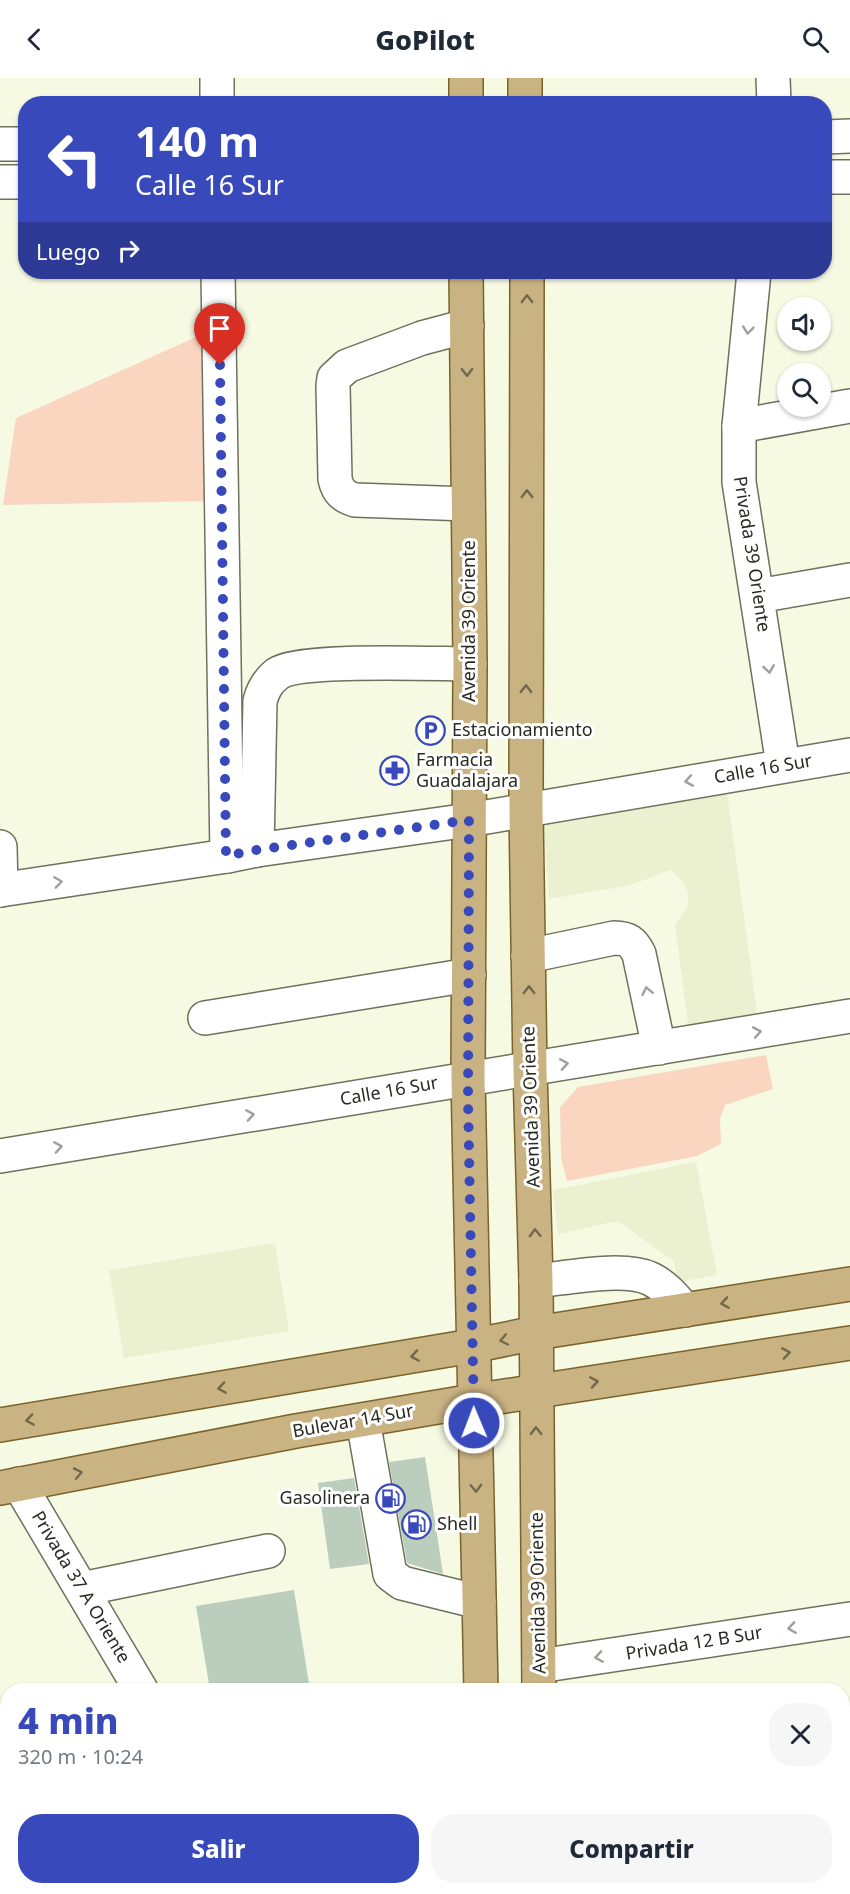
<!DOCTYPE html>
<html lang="es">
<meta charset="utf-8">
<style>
body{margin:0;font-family:"Noto Sans",sans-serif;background:#f6f6f7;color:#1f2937;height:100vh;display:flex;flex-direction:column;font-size:22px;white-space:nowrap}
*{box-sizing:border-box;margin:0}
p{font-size:20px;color:#747a83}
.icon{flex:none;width:33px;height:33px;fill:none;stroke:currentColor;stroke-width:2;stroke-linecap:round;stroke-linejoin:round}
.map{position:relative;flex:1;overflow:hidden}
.details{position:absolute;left:0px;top:1605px;width:850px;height:212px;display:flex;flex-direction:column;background:#fff;border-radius:24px 24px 0 0;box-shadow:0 2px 4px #0004}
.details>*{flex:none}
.top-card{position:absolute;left:18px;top:18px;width:814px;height:183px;border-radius:24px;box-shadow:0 2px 4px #0004;background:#3849bc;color:#fff;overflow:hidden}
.tools{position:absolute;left:777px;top:219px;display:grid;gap:12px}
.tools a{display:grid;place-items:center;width:54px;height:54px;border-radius:50%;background:#fff;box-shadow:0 2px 4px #0004;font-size:30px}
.pin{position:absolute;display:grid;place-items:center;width:51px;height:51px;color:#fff;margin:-62px -26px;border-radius:50% 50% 50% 0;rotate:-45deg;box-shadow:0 0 6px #0007}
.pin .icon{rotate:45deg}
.me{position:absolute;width:66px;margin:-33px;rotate:359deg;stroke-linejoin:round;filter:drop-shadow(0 0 4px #0008)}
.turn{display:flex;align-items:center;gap:21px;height:126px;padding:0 18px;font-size:27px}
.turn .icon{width:78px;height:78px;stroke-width:2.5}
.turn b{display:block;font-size:42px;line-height:51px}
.then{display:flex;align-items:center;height:57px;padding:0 18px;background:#0003;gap:12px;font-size:22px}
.round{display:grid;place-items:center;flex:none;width:63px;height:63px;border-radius:24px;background:#f6f6f7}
.headline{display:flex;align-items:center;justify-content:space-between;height:102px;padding:0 18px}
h1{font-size:36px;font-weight:800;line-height:45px;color:#3849bc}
.primary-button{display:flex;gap:12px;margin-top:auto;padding:12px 18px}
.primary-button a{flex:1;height:69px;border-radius:24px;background:#3849bc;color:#fff;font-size:24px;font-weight:800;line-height:69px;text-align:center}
.primary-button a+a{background:#f6f6f7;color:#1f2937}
header{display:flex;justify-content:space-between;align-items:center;height:78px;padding:0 18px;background:#fff;font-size:27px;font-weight:800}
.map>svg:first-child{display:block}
.built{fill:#ebf0d1}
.green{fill:#fad6c1}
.building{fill:#bbcdbc}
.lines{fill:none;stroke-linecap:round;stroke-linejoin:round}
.minor-casing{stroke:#6e715d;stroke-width:36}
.major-casing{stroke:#7a632b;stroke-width:36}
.minor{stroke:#fff;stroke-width:33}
.major{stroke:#cab383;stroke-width:33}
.oneway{stroke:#71684d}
.oneway2{stroke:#9f9f9b}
.route{stroke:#3849bc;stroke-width:10;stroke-dasharray:0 18}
.labels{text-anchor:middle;stroke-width:6;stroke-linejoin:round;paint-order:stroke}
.street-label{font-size:18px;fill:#292a21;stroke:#fff}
.poi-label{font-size:18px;fill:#292a21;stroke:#fff;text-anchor:start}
</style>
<header><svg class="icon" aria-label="back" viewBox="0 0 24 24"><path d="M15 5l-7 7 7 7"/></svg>GoPilot<svg class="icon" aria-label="search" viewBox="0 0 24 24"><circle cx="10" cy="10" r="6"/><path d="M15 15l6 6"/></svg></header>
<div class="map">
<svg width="850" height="1816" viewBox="0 0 850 1816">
<rect width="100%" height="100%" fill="#f6fae3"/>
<g class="built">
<polygon points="727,714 757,935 688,947 675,846 687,830 689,816 682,803 671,792 627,808 549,821 544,748"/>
<polygon points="696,1084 717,1197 678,1204 674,1183 617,1143 558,1156 553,1112"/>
<polygon points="275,1165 289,1253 124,1280 109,1192"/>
</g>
<g class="green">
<polygon points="207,254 210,423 3,427 16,340"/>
<polygon points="766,977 773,1011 725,1027 720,1041 721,1066 697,1078 567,1103 561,1080 560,1029 578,1009"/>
</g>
<g class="building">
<polygon points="425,1379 443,1496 407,1485 389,1384"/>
<polygon points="354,1400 369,1486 330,1491 318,1405"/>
<polygon points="294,1512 310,1612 210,1612 196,1528"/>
</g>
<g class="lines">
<defs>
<g id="minor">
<polyline points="217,0 217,26"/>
<polyline points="773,0 774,26"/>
<polyline points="825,59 850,58"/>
<polyline points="0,66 26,66"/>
<polyline points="825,99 850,99"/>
<polyline points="0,104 26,104"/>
<polyline points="218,194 227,778"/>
<polyline points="754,194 739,348 739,404 783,687"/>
<path d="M467,248L422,260L347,288L334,300L333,308L335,401C338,414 343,418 355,422L468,426"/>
<polyline points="739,348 850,328"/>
<polyline points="758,518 850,502"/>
<polyline points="0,769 1,812"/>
<path d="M257,772L260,623C263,612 267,604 277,596C299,580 435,586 470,586"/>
<polyline points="0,812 227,778 257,772 469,742 850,677"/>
<path d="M528,878L614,860C628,860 633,864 639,876L659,970"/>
<polyline points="205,940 469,897"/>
<polyline points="0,1078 850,938"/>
<path d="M536,1203C567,1200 624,1188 651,1201C665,1208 675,1220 685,1232"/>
<polyline points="363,1342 390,1496 402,1505 479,1524"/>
<polyline points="19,1406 141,1612"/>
<polyline points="82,1511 268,1473"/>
<polyline points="539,1588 850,1541"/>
<polyline points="843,1745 850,1744"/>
<polyline points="0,1798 8,1798"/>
</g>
<g id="major">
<polyline points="466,0 466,26"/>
<polyline points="525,0 525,26"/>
<polyline points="466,194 470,586 468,1000 481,1612"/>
<polyline points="527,194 526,732 530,992 536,1203 539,1612"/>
<polyline points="0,1347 472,1268 536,1255 850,1206"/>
<polyline points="0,1410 296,1353 473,1323 850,1265"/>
<polyline points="486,1809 486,1816"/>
<polyline points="538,1809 538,1816"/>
</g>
</defs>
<use href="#minor" class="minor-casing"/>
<use href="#major" class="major-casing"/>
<use href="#minor" class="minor"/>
<use href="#major" class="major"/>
</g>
<defs><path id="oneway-chevron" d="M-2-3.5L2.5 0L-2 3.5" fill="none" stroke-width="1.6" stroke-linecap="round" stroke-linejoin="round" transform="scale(1.5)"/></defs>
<g class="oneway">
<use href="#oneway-chevron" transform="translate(527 221) rotate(-90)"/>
<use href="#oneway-chevron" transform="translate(467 294) rotate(89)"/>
<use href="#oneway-chevron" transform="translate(527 416) rotate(-90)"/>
<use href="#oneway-chevron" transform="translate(526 611) rotate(-90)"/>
<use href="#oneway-chevron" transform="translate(529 912) rotate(-91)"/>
<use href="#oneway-chevron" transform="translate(535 1155) rotate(-92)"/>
<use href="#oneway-chevron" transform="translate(725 1225) rotate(171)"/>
<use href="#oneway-chevron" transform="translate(504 1262) rotate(168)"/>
<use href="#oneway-chevron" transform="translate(786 1275) rotate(-9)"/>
<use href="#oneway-chevron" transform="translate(415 1278) rotate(171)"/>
<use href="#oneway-chevron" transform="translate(594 1304) rotate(-9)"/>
<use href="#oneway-chevron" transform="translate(222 1310) rotate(171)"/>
<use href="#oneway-chevron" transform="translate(30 1342) rotate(171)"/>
<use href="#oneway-chevron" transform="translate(536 1353) rotate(-91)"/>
<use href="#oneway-chevron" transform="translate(78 1395) rotate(-11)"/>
<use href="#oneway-chevron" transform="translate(476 1410) rotate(88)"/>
</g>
<g class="oneway2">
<use href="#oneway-chevron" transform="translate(748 252) rotate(96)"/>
<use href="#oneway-chevron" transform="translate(769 591) rotate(81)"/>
<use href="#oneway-chevron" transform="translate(689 703) rotate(170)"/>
<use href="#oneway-chevron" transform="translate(58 804) rotate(-8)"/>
<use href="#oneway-chevron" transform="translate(647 913) rotate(-102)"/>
<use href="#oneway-chevron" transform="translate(757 954) rotate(-10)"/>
<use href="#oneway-chevron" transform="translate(564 986) rotate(-9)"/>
<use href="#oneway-chevron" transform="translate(250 1037) rotate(-9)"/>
<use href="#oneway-chevron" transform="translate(58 1069) rotate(-9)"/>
<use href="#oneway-chevron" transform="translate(792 1550) rotate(171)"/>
<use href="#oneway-chevron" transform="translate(599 1579) rotate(171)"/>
</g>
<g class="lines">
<polyline class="route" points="220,287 226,778 256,772 469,742 468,1020 474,1345"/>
</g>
<defs>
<symbol id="parking-ring" viewBox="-11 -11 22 22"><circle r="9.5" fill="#fff" stroke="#3849bc" stroke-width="1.5"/><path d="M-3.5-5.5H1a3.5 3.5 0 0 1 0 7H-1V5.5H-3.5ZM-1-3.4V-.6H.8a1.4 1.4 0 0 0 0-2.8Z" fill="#3849bc"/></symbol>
<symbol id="pharmacy-ring" viewBox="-11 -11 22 22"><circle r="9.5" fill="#fff" stroke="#3849bc" stroke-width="1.5"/><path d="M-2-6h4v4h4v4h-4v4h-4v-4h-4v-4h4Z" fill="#3849bc"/></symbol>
<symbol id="fuel-ring" viewBox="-11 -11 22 22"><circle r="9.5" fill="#fff" stroke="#3849bc" stroke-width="1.5"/><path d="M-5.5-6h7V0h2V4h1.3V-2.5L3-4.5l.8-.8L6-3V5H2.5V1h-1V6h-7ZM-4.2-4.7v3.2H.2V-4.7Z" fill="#3849bc"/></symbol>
</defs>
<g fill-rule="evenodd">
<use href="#parking-ring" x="414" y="636" width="33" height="33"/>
<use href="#pharmacy-ring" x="378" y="676" width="33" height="33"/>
<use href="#fuel-ring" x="374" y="1404" width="33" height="33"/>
<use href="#fuel-ring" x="400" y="1430" width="33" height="33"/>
</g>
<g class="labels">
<g class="street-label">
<text transform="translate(752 476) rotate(81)" y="6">Privada 39 Oriente</text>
<text transform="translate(469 543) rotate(-90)" y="6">Avenida 39 Oriente</text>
<text transform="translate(763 691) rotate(-10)" y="6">Calle 16 Sur</text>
<text transform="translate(389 1013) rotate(-10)" y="6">Calle 16 Sur</text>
<text transform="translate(531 1029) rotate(-92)" y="6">Avenida 39 Oriente</text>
<text transform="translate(353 1343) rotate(-10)" y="6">Bulevar 14 Sur</text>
<text transform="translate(81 1509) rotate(59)" y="6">Privada 37 A Oriente</text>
<text transform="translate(538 1515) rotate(-91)" y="6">Avenida 39 Oriente</text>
<text transform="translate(694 1565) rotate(-9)" y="6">Privada 12 B Sur</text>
</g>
<g class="poi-label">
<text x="452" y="658">Estacionamiento</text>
<text x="416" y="688">Farmacia<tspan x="416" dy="21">Guadalajara</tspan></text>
<text x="370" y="1426" text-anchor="end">Gasolinera</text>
<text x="437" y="1452">Shell</text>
</g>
</g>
</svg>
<div class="tools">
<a><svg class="icon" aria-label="sound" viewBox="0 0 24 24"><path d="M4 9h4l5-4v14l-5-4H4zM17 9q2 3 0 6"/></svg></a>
<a><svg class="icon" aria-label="search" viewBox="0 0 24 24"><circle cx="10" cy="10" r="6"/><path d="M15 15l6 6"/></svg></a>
</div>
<div class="pin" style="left:220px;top:287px;background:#d93025"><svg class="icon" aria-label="arrive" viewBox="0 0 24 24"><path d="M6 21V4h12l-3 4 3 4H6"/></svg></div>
<svg class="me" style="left:474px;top:1345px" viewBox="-20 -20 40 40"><circle r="17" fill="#3849bc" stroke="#fff" stroke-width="3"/><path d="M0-11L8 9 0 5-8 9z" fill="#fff"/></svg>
<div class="top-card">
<div class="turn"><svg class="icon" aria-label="left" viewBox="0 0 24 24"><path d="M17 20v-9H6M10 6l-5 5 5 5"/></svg><div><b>140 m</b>Calle 16 Sur</div></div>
<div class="then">Luego<svg class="icon" aria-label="right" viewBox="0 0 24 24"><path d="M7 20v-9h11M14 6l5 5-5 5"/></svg></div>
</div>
<section class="details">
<div class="headline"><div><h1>4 min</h1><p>320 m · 10:24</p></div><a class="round"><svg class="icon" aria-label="close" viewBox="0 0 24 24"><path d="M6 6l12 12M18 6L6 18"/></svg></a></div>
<div class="primary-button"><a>Salir</a><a>Compartir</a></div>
</section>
</div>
